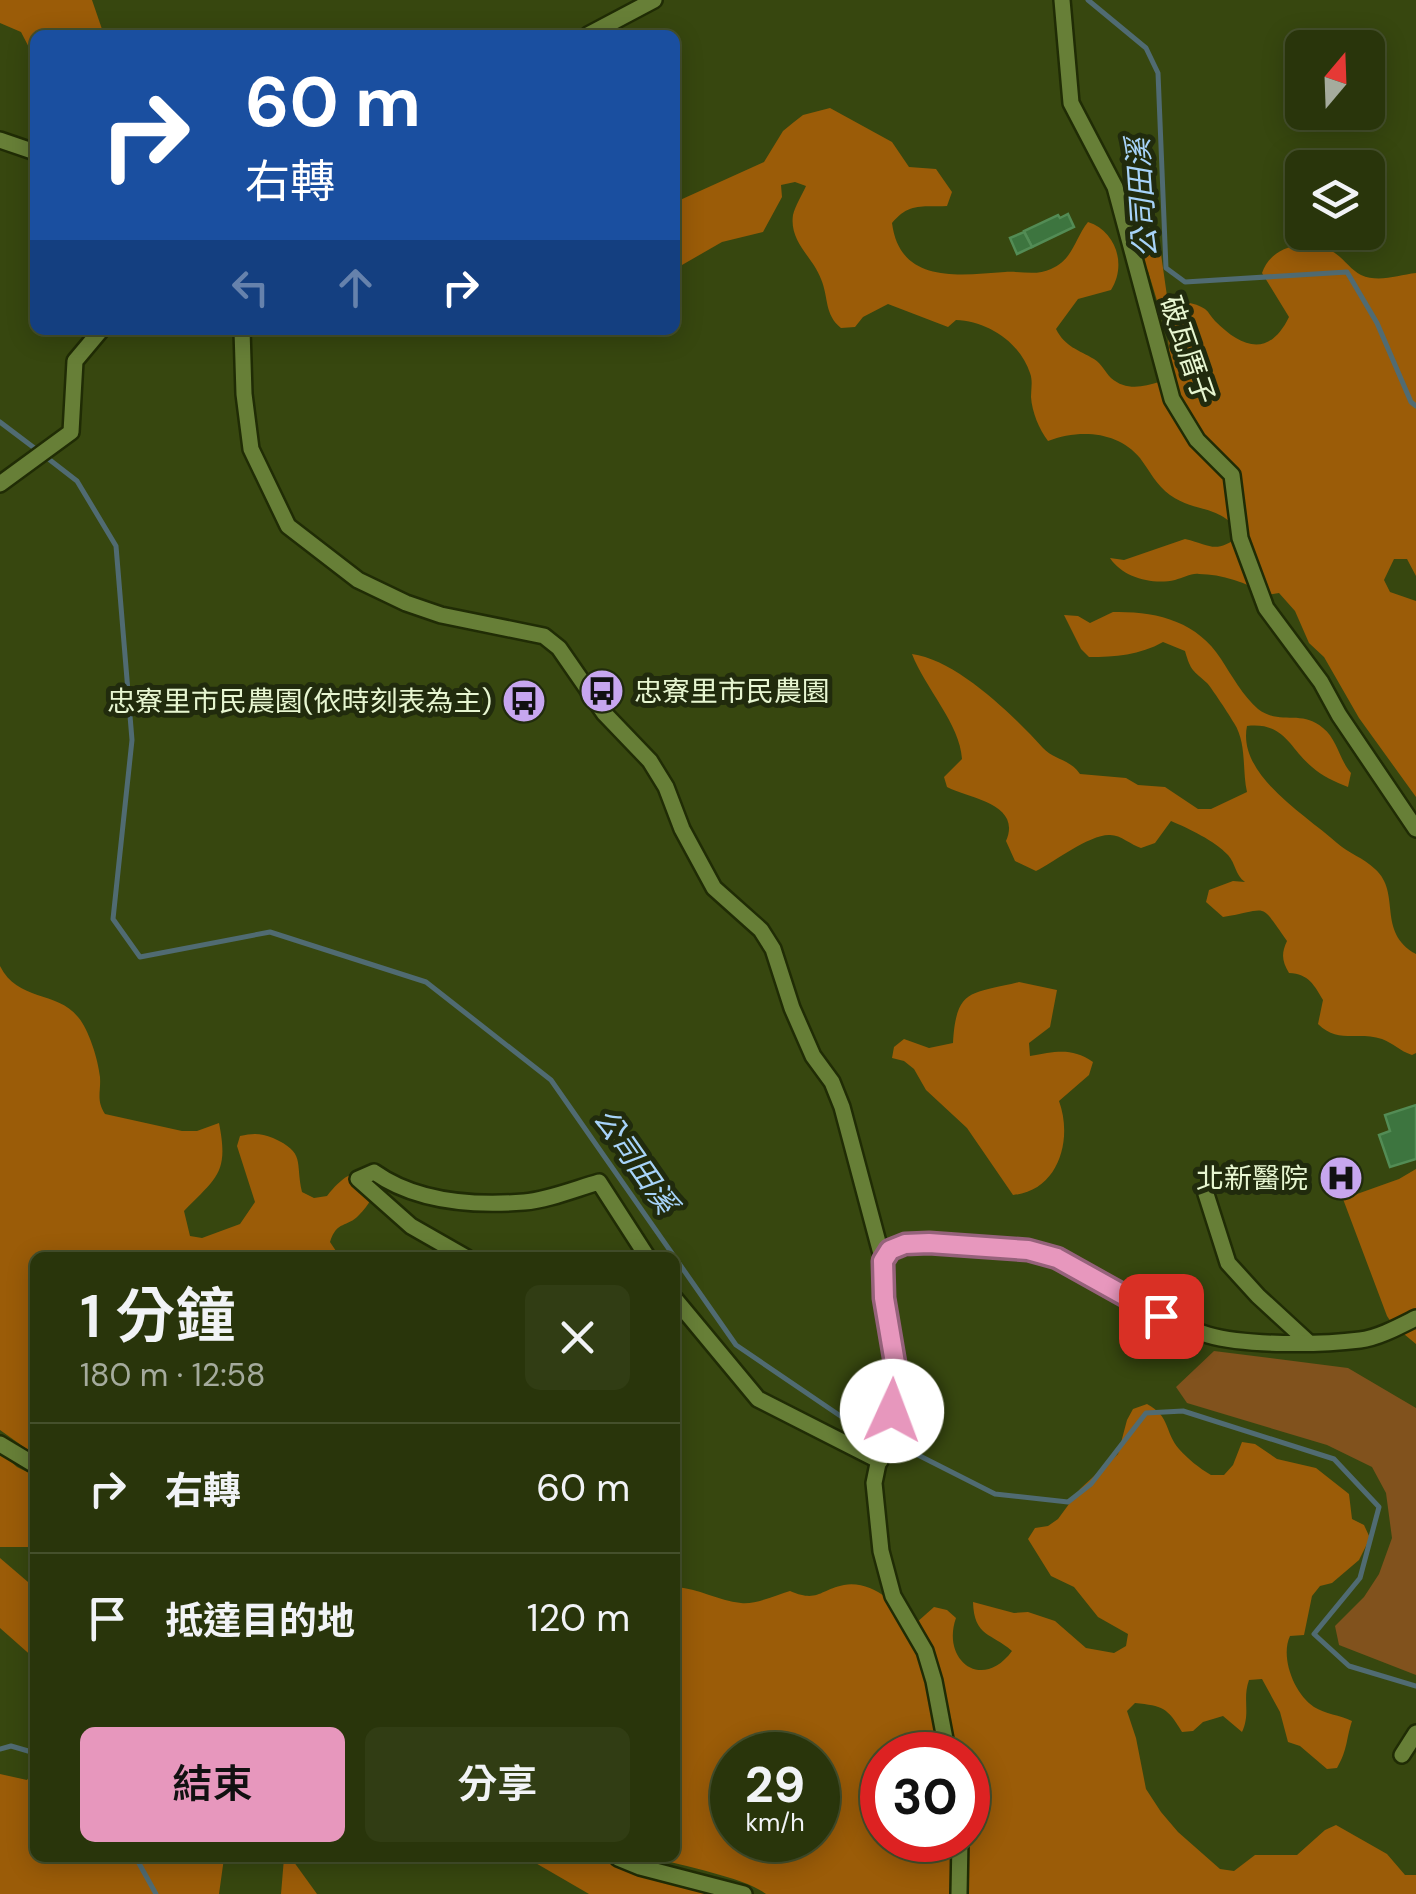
<!DOCTYPE html>
<html lang="zh-TW">
<meta charset="utf-8">
<style>
body{margin:0;font-family:"DM Sans","Noto Sans TC",sans-serif;background:#313d14;color:#f1f3f6;height:100vh;display:flex;flex-direction:column;font-size:38px;white-space:nowrap}
*{box-sizing:border-box;margin:0}
p{font-size:32px;color:#a5ab9d}
.icon{flex:none;width:55px;height:55px;fill:none;stroke:currentColor;stroke-width:2;stroke-linecap:round;stroke-linejoin:round}
.map{position:relative;flex:1;overflow:hidden}
.side{position:absolute;left:30px;top:1252px;width:650px;height:610px;display:flex;flex-direction:column;background:#29350b;border-radius:15px;box-shadow:0 5px 25px #0003,0 0 0 2px #45502c}
.side>*{flex:none}
.banner{position:absolute;left:30px;top:30px;width:650px;height:305px;border-radius:15px;box-shadow:0 5px 25px #0003,0 0 0 2px #45502c;background:#1a4fa0;color:#fff;overflow:hidden}
.needle{width:65px;rotate:19deg}
.fabs{position:absolute;left:1285px;top:30px;display:grid;gap:20px}
.fabs a{display:grid;place-items:center;width:100px;height:100px;border-radius:15px;background:#29350b;box-shadow:0 5px 25px #0003,0 0 0 2px #45502c;font-size:50px}
.speed{position:absolute;left:710px;top:1732px;display:flex;gap:20px;font-size:50px;font-weight:700;text-align:center}
.speed>*{display:grid;place-content:center;width:130px;height:130px;border-radius:50%;background:#29350b;box-shadow:0 5px 25px #0003,0 0 0 2px #45502c;line-height:1}
.speed small{font-size:25px;font-weight:400}
.speed .limit{border:15px solid #d22;background:#fff;color:#111}
.pin{position:absolute;display:grid;place-items:center;width:85px;height:85px;color:#fff;margin:-42px;border-radius:20px;box-shadow:0 5px 15px #0006}
.me{position:absolute;width:110px;margin:-55px;rotate:2deg;stroke-linejoin:round;filter:drop-shadow(0 0 8px #0008)}
.turn{display:flex;align-items:center;gap:35px;height:210px;padding:0 50px;font-size:45px}
.turn .icon{width:130px;height:130px;stroke-width:2.5}
.turn b{display:block;font-size:70px;line-height:85px}
.lanes{display:flex;align-items:center;height:95px;padding:0 50px;background:#0003;justify-content:center;gap:50px;direction:ltr}
.lanes .off{opacity:.35}
.round{display:grid;place-items:center;flex:none;width:105px;height:105px;border-radius:15px;background:#313d14}
.head{display:flex;align-items:center;justify-content:space-between;height:170px;padding:0 50px}
h1{font-size:60px;font-weight:600;line-height:75px}
.action{display:flex;gap:20px;margin-top:auto;padding:20px 50px}
.action a{flex:1;height:115px;border-radius:15px;background:#e797bd;color:#111;font-size:40px;font-weight:600;line-height:115px;text-align:center}
.action a+a{background:#313d14;color:#f1f3f6}
ul{padding:0;list-style:none}
li{display:flex;align-items:center;gap:30px;height:130px;padding:0 50px;border-top:2px solid #45502c}
li div{flex:1}
li b{display:block;font-size:38px}
li em{font-style:normal}
.map>svg:first-child{display:block}
.green{fill:#81521d}
.forest{fill:#9b5c08;fill-rule:evenodd}
.lines{fill:none;stroke-linecap:round;stroke-linejoin:round}
.stream{stroke:#506b72;stroke-width:5}
.building{fill:#3d753f;stroke:#538c55;stroke-width:2.5}
.street-casing{stroke:#202c05;stroke-width:20}
.street{stroke:#677f37;stroke-width:15}
.route-casing{stroke:#96627b;stroke-width:25}
.route{stroke:#e797bd;stroke-width:18}
.labels{text-anchor:middle;stroke-width:10;stroke-linejoin:round;paint-order:stroke}
.street-label{font-size:28px;fill:#e7f6d1;stroke:#212b0d}
.poi-label{font-size:28px;fill:#e7f6d1;stroke:#212b0d;text-anchor:end}
.water-label{font-size:30px;font-style:italic;fill:#a7d3f9;stroke:#212b0d}
</style>
<div class="map">
<svg width="1416" height="1894" viewBox="0 0 1416 1894">
<rect width="100%" height="100%" fill="#37470f"/>
<polygon class="green" points="1214,1351 1348,1368 1416,1408 1416,1675 1339,1645 1335,1626 1364,1597 1379,1574 1392,1538 1386,1493 1372,1467 1327,1445 1187,1403 1176,1387"/>
<g class="forest">
<polygon points="0,0 92,0 104,35 35,35 35,59 21,32 0,23"/>
<path d="M830,108L892,142L909,167L936,169L952,192L947,206C923,207 909,202 892,223C900,285 960,275 1005,272C1020,271 1037,276 1051,269C1073,260 1075,238 1088,222C1116,231 1127,265 1111,290L1078,299L1056,329C1065,347 1079,350 1094,359C1102,364 1105,372 1111,378C1126,391 1143,387 1159,382L1169,349L1168,337L1148,271L1136,248V236L1159,240L1167,296C1179,302 1195,302 1205,309C1209,312 1211,317 1215,321C1242,348 1269,358 1289,317L1262,273C1271,246 1304,239 1329,250C1342,255 1349,269 1361,275C1379,283 1398,275 1416,273V576L1407,559H1394L1384,580L1390,592L1416,601V797L1359,718L1324,657L1309,643L1295,611L1279,593L1267,595C1248,583 1221,574 1199,574C1191,573 1183,578 1175,580C1153,585 1123,578 1110,558L1124,560L1185,539C1212,545 1214,555 1241,535C1220,503 1197,514 1170,495C1157,486 1149,470 1140,458C1118,431 1079,429 1048,441C1039,429 1032,412 1031,397C1031,389 1033,381 1030,373C1020,342 987,321 956,320L948,327L888,304L863,317L855,327L841,328C824,314 829,298 821,279C813,257 789,242 793,215C795,206 802,195 806,186L795,182L781,185L782,197L763,232L722,242L675,269V199L680,200L764,162L783,131L794,122L803,115Z"/>
<path d="M1113,612C1156,611 1197,621 1221,659C1232,676 1243,696 1258,709C1280,726 1301,709 1323,728C1337,739 1339,759 1351,773L1348,787C1335,782 1322,776 1312,767C1289,748 1285,722 1247,726C1237,775 1306,815 1337,843C1348,853 1364,858 1375,869C1402,893 1376,932 1416,954V1053L1412,1055C1400,1051 1393,1043 1382,1039C1358,1031 1338,1044 1318,1024L1323,1000C1314,985 1309,974 1289,973C1282,961 1281,954 1287,941C1258,900 1270,910 1223,917L1206,902L1209,890L1233,881L1245,882C1235,875 1236,864 1228,855C1215,841 1188,828 1171,821L1155,843L1141,848C1131,845 1121,835 1110,835C1090,834 1054,862 1036,871L1015,861L1006,841C1022,804 971,799 947,787L944,777L962,759C960,724 925,688 912,654C957,660 1013,715 1043,748C1054,760 1070,759 1080,774L1126,778L1138,785L1165,787L1198,809H1211L1247,792C1242,771 1247,743 1234,723C1230,716 1211,687 1207,683C1193,670 1191,672 1185,651L1163,642C1140,655 1115,657 1089,657L1081,649L1064,615L1078,616L1090,623Z"/>
<path d="M0,966C18,1002 56,990 78,1017C89,1030 98,1059 100,1077C101,1093 96,1100 105,1114L182,1131H197L219,1123C229,1173 217,1177 184,1211L190,1236L202,1238L240,1224L255,1202L237,1146L240,1136C253,1133 261,1133 273,1138C306,1153 295,1161 302,1192L314,1198L327,1196C342,1177 352,1171 376,1167L380,1179C377,1190 368,1207 359,1215C347,1228 337,1220 330,1242L340,1257L35,1258V1455L0,1430Z"/>
<path d="M1019,982L1057,990L1050,1027L1029,1043L1030,1056C1055,1052 1071,1047 1093,1062L1089,1075L1059,1101C1073,1139 1059,1191 1013,1195L967,1128L926,1090L914,1069L904,1061L892,1058L894,1047L904,1039L929,1048L953,1043C956,987 972,994 1019,982Z"/>
<polygon points="1416,1169 1416,1344 1393,1325 1387,1316 1343,1199 1399,1179"/>
<path d="M1147,1404C1171,1417 1164,1431 1179,1449C1188,1459 1199,1468 1211,1475H1224L1233,1465L1242,1442L1255,1444L1277,1459L1316,1468L1349,1494L1352,1519L1364,1525L1370,1538L1359,1560L1332,1583L1320,1586L1312,1596L1304,1635L1290,1636C1280,1657 1294,1694 1314,1707C1325,1714 1340,1715 1352,1721C1346,1739 1348,1749 1337,1768L1327,1769L1300,1746L1288,1742L1280,1712L1262,1679L1249,1680C1242,1700 1251,1713 1242,1732L1223,1716L1203,1722L1193,1731L1182,1732C1167,1707 1163,1706 1135,1703L1127,1711L1136,1738L1146,1789L1161,1812L1178,1832L1220,1869L1234,1871L1255,1855H1297L1325,1830L1336,1825L1387,1854L1405,1875H1416V1894H766C746,1878 683,1866 655,1858H675V1587C699,1588 718,1601 741,1603C755,1605 776,1595 790,1591C818,1603 819,1590 844,1585C873,1580 897,1606 916,1623L934,1607L947,1610L956,1618C941,1660 982,1692 1012,1651C992,1633 974,1637 973,1602L1014,1613L1028,1612L1055,1621L1086,1648L1114,1653L1126,1646L1128,1634L1098,1617L1074,1587L1051,1576L1028,1539L1035,1528L1048,1526L1058,1519L1080,1489L1118,1454L1127,1420L1133,1409ZM732,1755H818V1840H732ZM882,1755H968V1840H882Z"/>
<polygon points="0,1452 17,1467 35,1476 35,1547 0,1547"/>
<polygon points="0,1558 35,1588 35,1659 0,1628"/>
<polygon points="35,1756 35,1858 224,1858 219,1894 0,1894 0,1774 27,1780 32,1773"/>
<polygon points="284,1858 291,1858 317,1894 281,1894"/>
<polygon points="527,1858 617,1858 722,1894 589,1894"/>
</g>
<g class="lines">
<g class="stream">
<polyline points="1088,0 1146,48 1158,73 1166,268 1185,282 1347,272 1377,323 1411,402 1416,406"/>
<polyline points="0,422 37,450"/>
<polyline points="46,457 77,481 116,546 132,740 113,919 140,957 270,932 426,982 551,1080 736,1345 839,1415 995,1494 1068,1502 1091,1484 1146,1413 1183,1411 1334,1459 1379,1507 1360,1578 1314,1634 1349,1666 1416,1686"/>
<polyline points="0,1749 11,1746 35,1753"/>
<polyline points="136,1858 156,1894"/>
</g>
</g>
<g class="building">
<polygon points="1068,214 1074,227 1032,247 1024,231 1058,215 1060,218"/>
<polygon points="1024,232 1032,247 1017,254 1010,238"/>
<polygon points="1416,1105 1416,1159 1390,1167 1379,1135 1390,1131 1385,1115"/>
</g>
<g class="lines">
<defs>
<g id="street">
<polyline points="1062,0 1071,103 1115,187 1172,399 1197,440 1232,475 1240,538 1266,608 1321,682 1339,715 1416,829"/>
<polyline points="588,35 654,0"/>
<polyline points="0,140 35,152"/>
<polyline points="242,330 244,394 251,449 288,526 358,580 406,603 441,615 544,636 559,648 604,713 650,761 666,787 682,829 714,888 761,930 773,949 792,1008 813,1056 832,1082 842,1107 883,1261"/>
<polyline points="0,484 71,432 75,361 101,330"/>
<polyline points="1206,1194 1228,1263 1258,1296 1307,1341"/>
<path d="M467,1258L411,1226L358,1179L374,1172C416,1202 473,1206 524,1202C548,1200 575,1189 599,1182L648,1258"/>
<polyline points="675,1299 758,1399 880,1461"/>
<path d="M892,1411C894,1396 896,1381 895,1365C893,1339 876,1283 884,1260C894,1230 1034,1247 1059,1259C1109,1284 1154,1319 1208,1335C1246,1346 1320,1345 1360,1340C1378,1338 1400,1326 1416,1318"/>
<polyline points="0,1444 35,1465"/>
<polyline points="882,1444 874,1483 881,1551 893,1596 925,1651 934,1681 948,1755"/>
<polyline points="1402,1755 1416,1733"/>
<polyline points="618,1858 640,1867 744,1894"/>
<polyline points="959,1894 960,1840"/>
</g>
</defs>
<use href="#street" class="street-casing"/>
<use href="#street" class="street"/>
</g>
<g class="lines">
<defs>
<polyline id="route" points="892,1411 895,1363 884,1298 883,1261 890,1250 905,1244 929,1243 1028,1250 1057,1258 1161,1316"/>
</defs>
<use href="#route" class="route-casing"/>
<use href="#route" class="route"/>
</g>
<defs>
<symbol id="bus-disc" viewBox="-11 -11 22 22"><circle r="9.5" fill="#c7a6ef" stroke="#212b0d"/><path d="M-5-6H5V4H4V6H2V4H-2V6H-4V4H-5ZM-3.5-4V0h7V-4ZM-3.5 1.2v1.5H-2V1.2ZM2 1.2v1.5H3.5V1.2Z" fill="#111"/></symbol>
<symbol id="hospital-disc" viewBox="-11 -11 22 22"><circle r="9.5" fill="#c7a6ef" stroke="#212b0d"/><path d="M-5-5h3v3.5h4V-5h3V5h-3V1.5h-4V5h-3Z" fill="#111"/></symbol>
</defs>
<g fill-rule="evenodd">
<use href="#bus-disc" x="577" y="666" width="50" height="50"/>
<use href="#bus-disc" x="499" y="676" width="50" height="50"/>
<use href="#hospital-disc" x="1316" y="1153" width="50" height="50"/>
</g>
<g class="labels">
<g class="street-label">
<text transform="translate(1188 350) rotate(71)" y="10">破瓦厝子</text>
</g>
<g class="poi-label">
<text x="634" y="701" text-anchor="start">忠寮里市民農園</text>
<text x="492" y="711">忠寮里市民農園(依時刻表為主)</text>
<text x="1308" y="1188">北新醫院</text>
</g>
<g class="water-label">
<text transform="translate(1142 198) rotate(-94)" y="10">公司田溪</text>
<text transform="translate(635 1161) rotate(55)" y="10">公司田溪</text>
</g>
</g>
</svg>
<div class="fabs">
<a><svg class="needle" viewBox="-14 -14 28 28"><path d="M0-13l5 13h-10z" fill="#e53935"/><path d="M0 13l5-13h-10z" fill="#a5ab9d"/></svg></a>
<a><svg class="icon" aria-label="layers" viewBox="0 0 24 24"><path d="M12 4l9 5-9 5-9-5zM3 14l9 5 9-5"/></svg></a>
</div>
<div class="speed"><div>29<small>km/h</small></div><div class="limit">30</div></div>
<div class="pin" style="left:1161px;top:1316px;background:#d93025"><svg class="icon" aria-label="arrive" viewBox="0 0 24 24"><path d="M6 21V4h12l-3 4 3 4H6"/></svg></div>
<svg class="me" style="left:892px;top:1411px" viewBox="-20 -20 40 40"><circle r="19" fill="#fff"/><path d="M0-13L10 11 0 6-10 11z" fill="#e797bd"/></svg>
<div class="banner">
<div class="turn"><svg class="icon" aria-label="right" viewBox="0 0 24 24"><path d="M7 20v-9h11M14 6l5 5-5 5"/></svg><div><b>60 m</b>右轉</div></div>
<div class="lanes"><svg class="icon off" aria-label="left" viewBox="0 0 24 24"><path d="M17 20v-9H6M10 6l-5 5 5 5"/></svg><svg class="icon off" aria-label="ahead" viewBox="0 0 24 24"><path d="M12 20V5M6 11l6-6 6 6"/></svg><svg class="icon" aria-label="right" viewBox="0 0 24 24"><path d="M7 20v-9h11M14 6l5 5-5 5"/></svg></div>
</div>
<section class="side">
<div class="head"><div><h1>1 分鐘</h1><p>180 m · 12:58</p></div><a class="round"><svg class="icon" aria-label="close" viewBox="0 0 24 24"><path d="M6 6l12 12M18 6L6 18"/></svg></a></div>
<ul>
<li><svg class="icon" aria-label="right" viewBox="0 0 24 24"><path d="M7 20v-9h11M14 6l5 5-5 5"/></svg><div><b>右轉</b></div><em>60 m</em></li>
<li><svg class="icon" aria-label="arrive" viewBox="0 0 24 24"><path d="M6 21V4h12l-3 4 3 4H6"/></svg><div><b>抵達目的地</b></div><em>120 m</em></li>
</ul>
<div class="action"><a>結束</a><a>分享</a></div>
</section>
</div>
